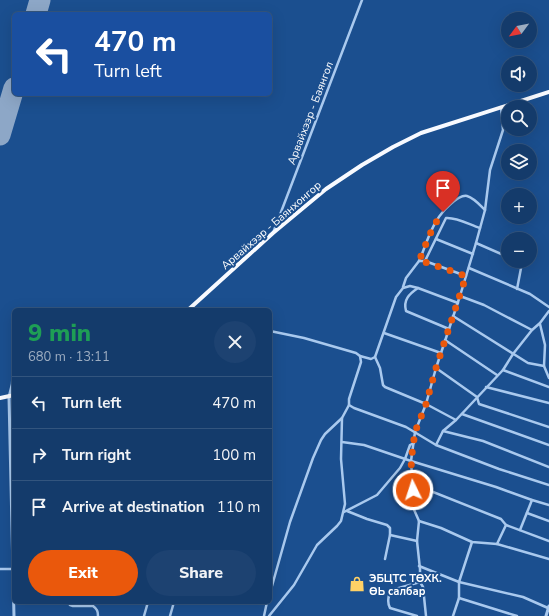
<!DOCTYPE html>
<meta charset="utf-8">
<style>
body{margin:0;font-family:"Nunito Sans",sans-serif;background:#1d4271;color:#f1f3f6;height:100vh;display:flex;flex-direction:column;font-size:15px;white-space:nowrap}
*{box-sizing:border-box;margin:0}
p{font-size:13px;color:#9dadc1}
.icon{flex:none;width:22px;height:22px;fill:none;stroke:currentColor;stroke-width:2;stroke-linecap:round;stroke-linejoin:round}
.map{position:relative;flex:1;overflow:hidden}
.panel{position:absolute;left:12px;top:308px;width:260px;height:296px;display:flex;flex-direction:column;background:#143b6b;border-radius:6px;box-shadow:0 4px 16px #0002,0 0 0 1px #33557e}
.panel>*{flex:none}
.hud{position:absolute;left:12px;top:12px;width:260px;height:84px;border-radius:6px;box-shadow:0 4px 16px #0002,0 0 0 1px #33557e;background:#1a4fa0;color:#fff;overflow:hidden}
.needle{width:26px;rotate:238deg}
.tools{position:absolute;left:501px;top:12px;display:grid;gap:8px}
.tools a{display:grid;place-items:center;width:36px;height:36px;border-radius:50%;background:#143b6b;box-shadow:0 4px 16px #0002,0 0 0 1px #33557e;font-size:20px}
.pin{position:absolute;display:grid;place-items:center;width:34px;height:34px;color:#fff;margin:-41px -17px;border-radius:50% 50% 50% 0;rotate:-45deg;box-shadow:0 0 4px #0007}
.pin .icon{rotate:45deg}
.me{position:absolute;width:44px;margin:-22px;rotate:356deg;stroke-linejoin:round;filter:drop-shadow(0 0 3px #0008)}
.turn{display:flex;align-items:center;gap:14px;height:84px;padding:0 16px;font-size:18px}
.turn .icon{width:52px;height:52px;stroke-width:2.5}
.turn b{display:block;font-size:28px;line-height:34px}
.round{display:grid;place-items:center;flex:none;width:42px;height:42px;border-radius:21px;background:#1d4271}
.headline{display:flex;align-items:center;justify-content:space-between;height:68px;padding:0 16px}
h1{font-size:24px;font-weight:800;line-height:30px;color:#1e9e55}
.cta{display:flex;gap:8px;margin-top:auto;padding:8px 16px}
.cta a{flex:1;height:46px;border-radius:24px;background:#ea580c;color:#fff;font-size:16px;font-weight:800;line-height:46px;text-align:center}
.cta a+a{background:#1d4271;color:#f1f3f6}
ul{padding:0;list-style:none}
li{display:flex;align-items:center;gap:12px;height:52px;padding:0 16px;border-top:1px solid #33557e}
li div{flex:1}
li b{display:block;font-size:15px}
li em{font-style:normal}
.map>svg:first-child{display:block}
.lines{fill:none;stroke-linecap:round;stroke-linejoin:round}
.runway{stroke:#8da7c7;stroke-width:21}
.minor{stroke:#a9c9ee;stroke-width:2.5}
.tertiary{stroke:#a9c9ee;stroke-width:3}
.trunk{stroke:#f8faff;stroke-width:4}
.route{stroke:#ea580c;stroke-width:7;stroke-dasharray:0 12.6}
.labels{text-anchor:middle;stroke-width:4;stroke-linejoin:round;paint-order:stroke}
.street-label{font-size:11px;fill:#fff;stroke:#1b4f8f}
.poi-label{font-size:11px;font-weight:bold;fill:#fff;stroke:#1b4f8f;text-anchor:start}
</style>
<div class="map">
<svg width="549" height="616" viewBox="0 0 549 616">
<rect width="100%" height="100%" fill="#1b4f8f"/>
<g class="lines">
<g class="runway">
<polyline points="36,14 40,0"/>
<polyline points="0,135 14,88"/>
</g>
<g class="minor">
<polyline points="273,233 362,0"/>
<polyline points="436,239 473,254"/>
<polyline points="476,243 508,257"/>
<path d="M419,261C425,248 429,232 437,220C441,213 458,194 467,196C474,198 480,205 485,210"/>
<path d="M425,261L446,218C457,217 470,225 480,228"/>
<polyline points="469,268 530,294 549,307"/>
<polyline points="403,287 406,278 419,261 425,261 466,276"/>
<path d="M418,288C409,294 403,300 406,311L449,329"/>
<polyline points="517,289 522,263 518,261"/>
<polyline points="460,296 484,305 532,330"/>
<polyline points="453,316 528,363 544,366"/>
<polyline points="540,324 545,345 544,366 549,378"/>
<polyline points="270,331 304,338 356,353 360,356 361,362 349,399 349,405 354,408 406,427 436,445 499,469 549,485"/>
<polyline points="384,333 441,353"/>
<polyline points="445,340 497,375"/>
<polyline points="360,356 371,359 375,357 396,297 403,288 410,286 418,288 458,303"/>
<polyline points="375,357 380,368 383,385 385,387 426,404 456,420"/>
<polyline points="436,368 477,397 479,404 549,427"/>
<polyline points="503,370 549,387"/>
<polyline points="486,387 549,403"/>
<polyline points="9,396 12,384 14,356"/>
<polyline points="462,414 549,445"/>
<polyline points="443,431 483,441 549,467"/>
<polyline points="342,442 364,445 411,461 496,487 532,500 549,505"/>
<polyline points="436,445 443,431 456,420 503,370 513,354 532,330 540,323 549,311"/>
<polyline points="413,480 418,486 501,519 506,525 549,541"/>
<polyline points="347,511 367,519 387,525 390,528 390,535 385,559"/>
<polyline points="344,512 377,495 400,468 405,459 410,445 414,443"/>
<polyline points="527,513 549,521"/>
<polyline points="419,521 441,528 472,542 497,544 549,559"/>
<polyline points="520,530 532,500"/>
<polyline points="390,535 417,541"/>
<polyline points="497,544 506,525"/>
<polyline points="419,566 459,582 523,597 548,608"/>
<polyline points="0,569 14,569"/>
<polyline points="270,593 290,522 313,458 321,440 325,434 342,418 349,405"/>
<polyline points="459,598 517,616"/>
<path d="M68,602L70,605L73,606H93C97,609 98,611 98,616"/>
<polyline points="144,616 148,602"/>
<polyline points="170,616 174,602"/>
<polyline points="264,616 267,602"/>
<polyline points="269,616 294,585 317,545 337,526 341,521 345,504 341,459 342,418"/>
<path d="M417,616L390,608C387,603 388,594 392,590L420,582"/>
<polyline points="426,616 423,587 420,582 420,569 417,541 419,521 412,505 413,491 411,461 415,432 426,404 436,368 460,296 476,243 485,210 490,170 503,130 501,107"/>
<polyline points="453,616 459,598 459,582 472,542"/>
</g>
<g class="tertiary">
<polyline points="9,397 14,616"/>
<polyline points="546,616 549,606"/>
</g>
<g class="trunk">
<polyline points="188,310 273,233 326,189 362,165 393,147 421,133 549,92"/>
<polyline points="0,398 14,395"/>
</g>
</g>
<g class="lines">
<path class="route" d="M413,490L411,461L415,432L426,404L436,368L466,276L425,262L419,261C426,244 432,226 443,212"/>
</g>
<defs>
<symbol id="shop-bare" viewBox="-9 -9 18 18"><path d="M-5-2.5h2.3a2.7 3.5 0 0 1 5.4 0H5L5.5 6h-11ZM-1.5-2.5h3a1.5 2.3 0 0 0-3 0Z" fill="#ffd166" stroke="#1b4f8f" stroke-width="2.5" paint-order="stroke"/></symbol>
</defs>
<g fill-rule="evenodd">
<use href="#shop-bare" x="346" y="573" width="22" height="22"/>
</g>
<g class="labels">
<g class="street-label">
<text transform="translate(310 113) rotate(-69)" y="4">Арвайхээр - Баянгол</text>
<text transform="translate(271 225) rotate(-41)" y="4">Арвайхээр - Баянхонгор</text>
</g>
<g class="poi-label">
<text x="369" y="582">ЭБЦТС ТӨХК.<tspan x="369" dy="13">ӨЬ салбар</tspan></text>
</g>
</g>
</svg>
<div class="tools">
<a><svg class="needle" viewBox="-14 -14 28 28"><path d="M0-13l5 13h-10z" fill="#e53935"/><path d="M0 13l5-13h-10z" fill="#9dadc1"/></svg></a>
<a><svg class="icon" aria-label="sound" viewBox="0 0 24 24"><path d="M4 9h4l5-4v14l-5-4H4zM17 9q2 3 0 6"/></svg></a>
<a><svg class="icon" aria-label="search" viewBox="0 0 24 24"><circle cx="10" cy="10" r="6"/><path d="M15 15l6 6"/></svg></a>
<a><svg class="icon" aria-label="layers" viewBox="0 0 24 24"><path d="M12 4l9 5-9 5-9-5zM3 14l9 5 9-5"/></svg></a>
<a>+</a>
<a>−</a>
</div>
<div class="pin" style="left:443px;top:212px;background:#d93025"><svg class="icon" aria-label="arrive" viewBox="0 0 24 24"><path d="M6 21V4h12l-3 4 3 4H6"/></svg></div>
<svg class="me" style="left:413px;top:490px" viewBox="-20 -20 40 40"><circle r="17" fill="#ea580c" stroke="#fff" stroke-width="3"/><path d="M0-11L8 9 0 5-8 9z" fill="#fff"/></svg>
<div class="hud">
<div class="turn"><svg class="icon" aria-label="left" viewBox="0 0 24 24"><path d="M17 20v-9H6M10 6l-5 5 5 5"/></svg><div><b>470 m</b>Turn left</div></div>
</div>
<section class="panel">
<div class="headline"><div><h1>9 min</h1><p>680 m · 13:11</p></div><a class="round"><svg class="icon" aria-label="close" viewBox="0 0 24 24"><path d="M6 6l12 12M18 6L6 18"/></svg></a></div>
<ul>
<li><svg class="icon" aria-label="left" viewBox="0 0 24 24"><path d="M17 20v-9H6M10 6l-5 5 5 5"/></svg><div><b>Turn left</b></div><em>470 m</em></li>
<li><svg class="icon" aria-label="right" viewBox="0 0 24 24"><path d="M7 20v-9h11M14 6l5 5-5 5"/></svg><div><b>Turn right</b></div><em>100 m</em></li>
<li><svg class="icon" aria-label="arrive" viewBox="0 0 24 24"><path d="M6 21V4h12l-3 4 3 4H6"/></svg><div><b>Arrive at destination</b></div><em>110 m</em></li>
</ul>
<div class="cta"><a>Exit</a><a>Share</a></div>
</section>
</div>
